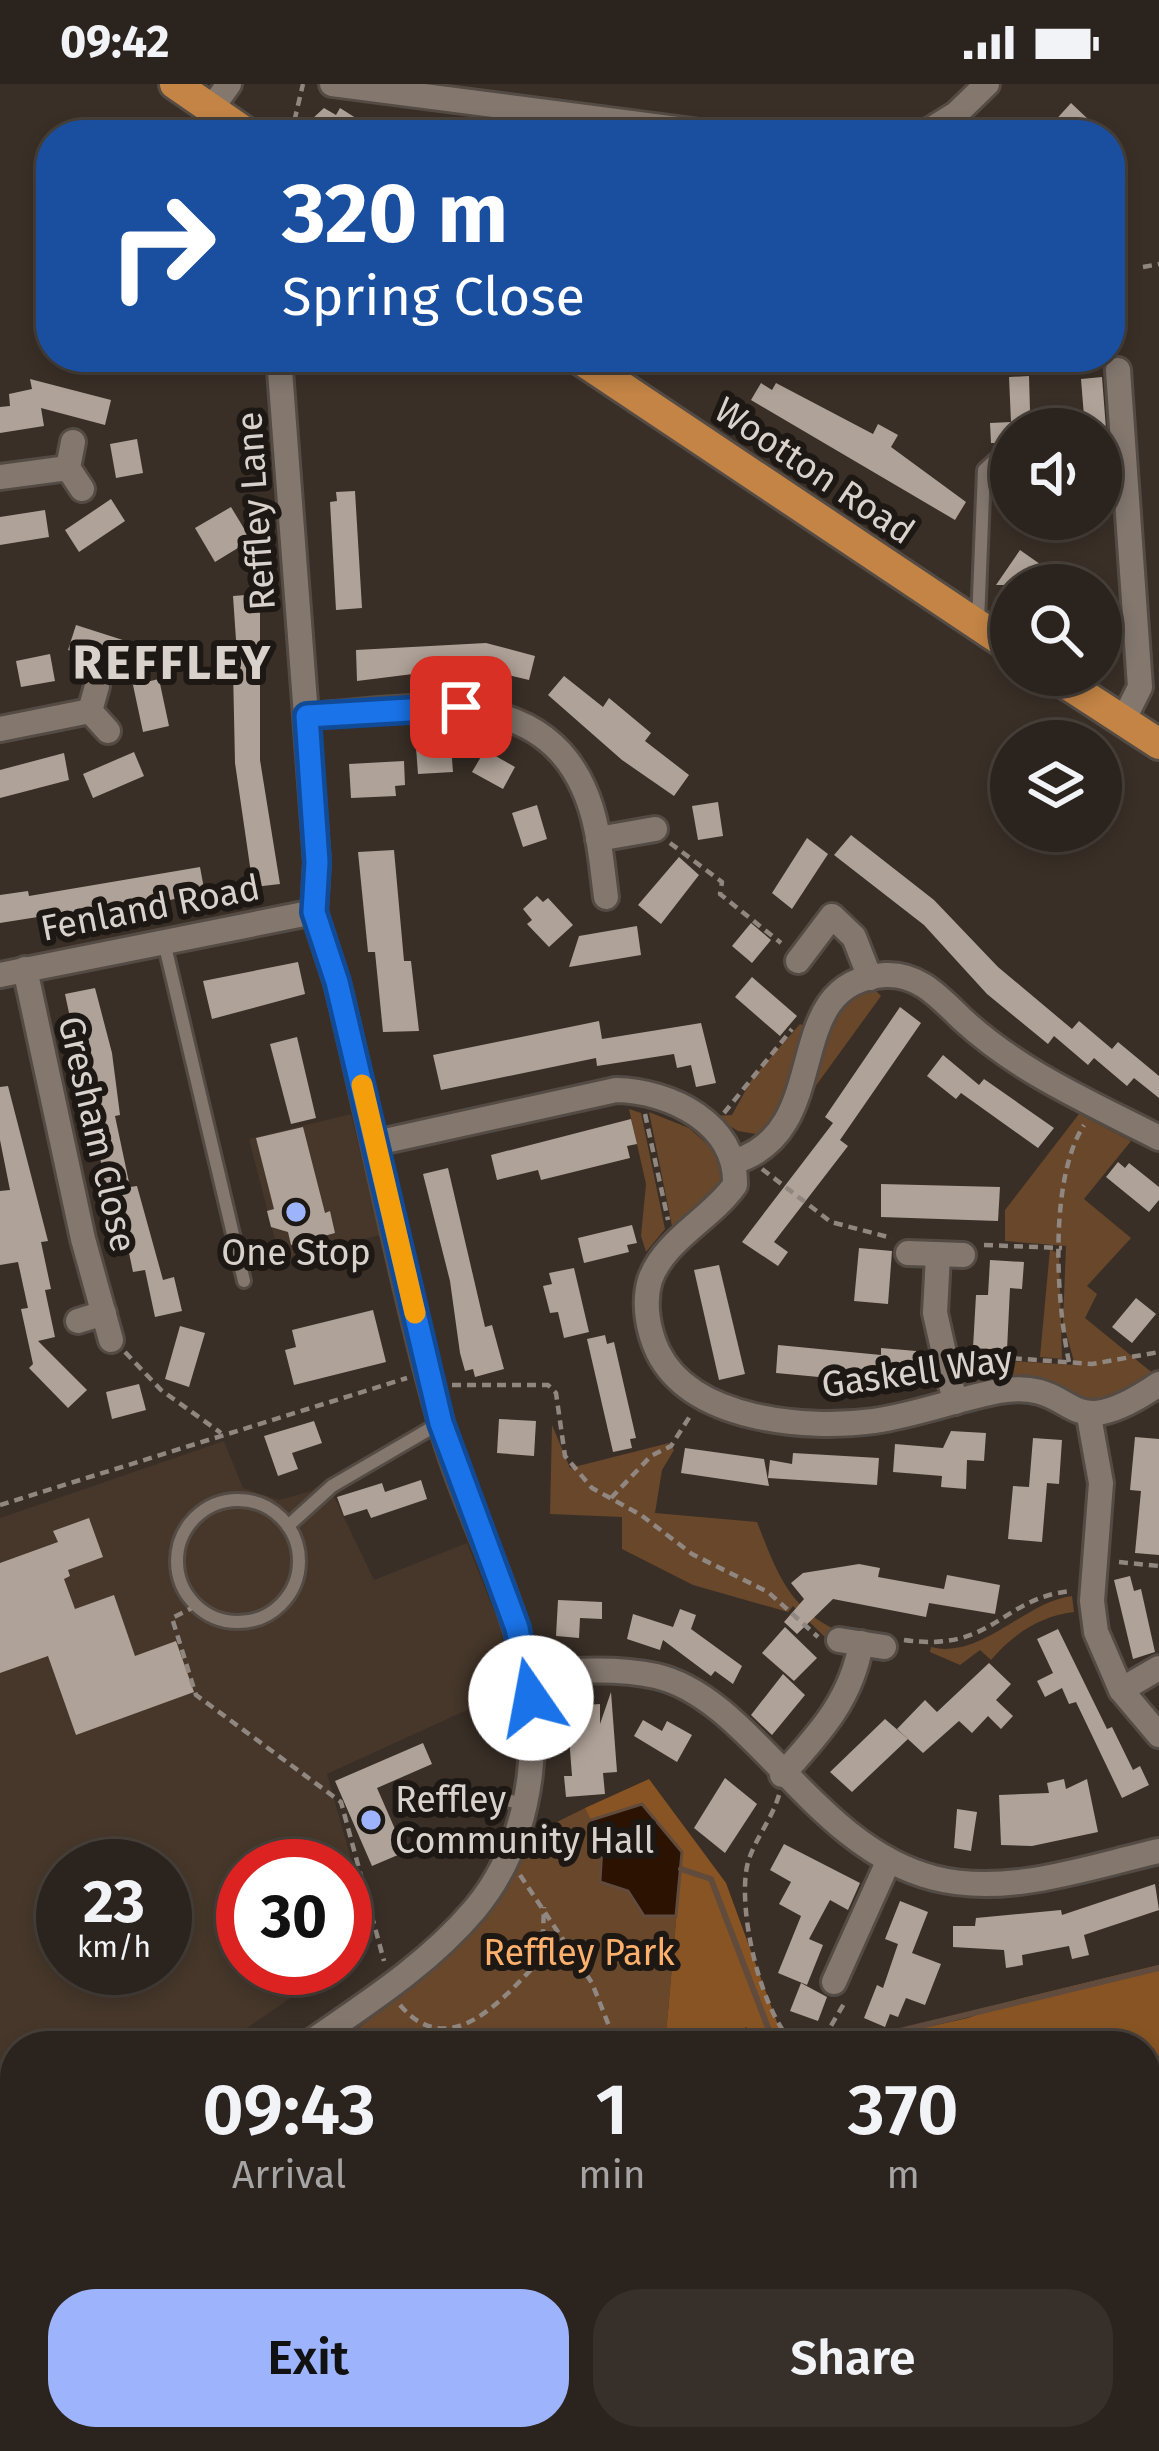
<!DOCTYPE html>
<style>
body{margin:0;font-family:"Fira Sans",sans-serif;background:#372f2a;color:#f1f3f6;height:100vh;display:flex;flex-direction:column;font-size:45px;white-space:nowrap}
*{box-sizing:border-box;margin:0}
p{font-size:39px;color:#a6a4a4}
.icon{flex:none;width:66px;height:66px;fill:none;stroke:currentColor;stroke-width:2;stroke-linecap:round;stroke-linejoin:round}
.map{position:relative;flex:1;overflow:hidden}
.panel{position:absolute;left:0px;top:1947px;width:1161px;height:420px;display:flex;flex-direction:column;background:#2b231d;border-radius:48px 48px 0 0;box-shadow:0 6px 18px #0003,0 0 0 3px #47403b}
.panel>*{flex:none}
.top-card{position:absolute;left:36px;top:36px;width:1089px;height:252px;border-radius:48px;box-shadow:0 6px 18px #0003,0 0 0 3px #47403b;background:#1a4fa0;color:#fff;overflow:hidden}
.buttons{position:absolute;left:990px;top:324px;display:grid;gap:24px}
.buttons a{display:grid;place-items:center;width:132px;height:132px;border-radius:50%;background:#2b231d;box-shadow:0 6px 18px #0003,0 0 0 3px #47403b;font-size:60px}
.speed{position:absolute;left:36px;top:1755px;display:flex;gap:24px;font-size:60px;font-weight:700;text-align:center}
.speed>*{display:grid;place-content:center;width:156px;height:156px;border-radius:50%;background:#2b231d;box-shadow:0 6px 18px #0003,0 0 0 3px #47403b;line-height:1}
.speed small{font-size:30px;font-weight:400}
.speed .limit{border:18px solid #d22;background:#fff;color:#111}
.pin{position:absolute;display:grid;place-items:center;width:102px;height:102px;color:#fff;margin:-51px;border-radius:24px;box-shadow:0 6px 18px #0006}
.me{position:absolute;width:132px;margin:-66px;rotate:348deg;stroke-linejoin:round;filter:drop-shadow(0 0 9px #0008)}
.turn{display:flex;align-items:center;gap:42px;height:252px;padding:0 48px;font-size:54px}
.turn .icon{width:156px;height:156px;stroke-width:2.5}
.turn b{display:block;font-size:84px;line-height:102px}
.eta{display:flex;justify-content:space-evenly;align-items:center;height:204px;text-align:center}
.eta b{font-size:72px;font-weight:600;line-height:84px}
.button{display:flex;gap:24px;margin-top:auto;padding:24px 48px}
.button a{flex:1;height:138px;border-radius:48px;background:#9db4fd;color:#111;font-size:48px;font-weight:600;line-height:138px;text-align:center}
.button a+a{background:#372f2a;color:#f1f3f6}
.status{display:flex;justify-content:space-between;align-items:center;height:84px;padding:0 60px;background:#2b231d;direction:ltr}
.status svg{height:33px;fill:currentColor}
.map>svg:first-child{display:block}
.built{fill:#46372a;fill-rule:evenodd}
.green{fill:#69472b}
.forest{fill:#885423}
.water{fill:#2c1200;stroke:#604b3d;stroke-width:3}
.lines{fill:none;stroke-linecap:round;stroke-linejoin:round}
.stream{stroke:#604b3d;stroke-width:6}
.building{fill:#afa298}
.service-casing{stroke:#544b44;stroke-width:18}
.minor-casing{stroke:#544b44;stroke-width:30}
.primary-casing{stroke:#544b44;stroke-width:36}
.path{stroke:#908781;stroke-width:4.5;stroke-dasharray:9 6;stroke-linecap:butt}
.service{stroke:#83776e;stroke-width:12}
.minor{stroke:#83776e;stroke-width:24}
.primary{stroke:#c38445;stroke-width:30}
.route-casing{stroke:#114b97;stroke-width:30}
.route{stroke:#1a73e8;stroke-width:21}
.slow{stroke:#f59e0b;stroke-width:21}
.poi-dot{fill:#9db4fd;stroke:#1d1814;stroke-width:4.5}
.labels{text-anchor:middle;stroke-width:12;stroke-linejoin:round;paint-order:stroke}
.street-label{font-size:36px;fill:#d8d1cc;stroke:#1d1814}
.poi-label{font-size:36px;fill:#d8d1cc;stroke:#1d1814}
.park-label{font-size:36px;fill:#fdaf6c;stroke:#1d1814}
.district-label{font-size:48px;font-weight:bold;letter-spacing:3px;fill:#d8d1cc;stroke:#1d1814}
</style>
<div class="status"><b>09:42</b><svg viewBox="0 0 49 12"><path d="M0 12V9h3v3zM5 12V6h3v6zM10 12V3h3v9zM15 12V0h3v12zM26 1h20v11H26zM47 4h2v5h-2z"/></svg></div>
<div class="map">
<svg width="1159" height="2367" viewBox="0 0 1159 2367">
<rect width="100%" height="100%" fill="#392f27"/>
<g class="built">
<polygon points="351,1030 380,1151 280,1176 249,1055"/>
<path d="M224,1357L243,1404L279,1416L311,1407L326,1396L374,1496L467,1459L499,1539L513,1605L327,1690L374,1856L345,1876V1782H243V1884H334L221,1962H15V2122L0,2135V1434ZM63,1782H165V1884H63Z"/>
</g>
<g class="green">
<polygon points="870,901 881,912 812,1007 806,1004 827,932"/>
<polygon points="800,940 806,943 785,1022 762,1051 738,1047 713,1032 732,1031 752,995"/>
<polygon points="629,1025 641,1029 665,1145 646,1168 641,1152 646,1100"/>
<polygon points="649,1028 689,1044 720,1071 723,1103 673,1147"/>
<polygon points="1079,1030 1131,1057 1084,1115 1131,1154 1087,1202 1097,1210 1085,1234 1155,1291 1102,1322 977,1299 958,1288 962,1274 1075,1281 1063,1238 1066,1162 1005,1157 1005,1126"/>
<polygon points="1050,1165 1059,1170 1062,1275 1040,1273"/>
<path d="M552,1341L570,1384L669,1359L674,1366L662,1386L655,1429L757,1438C774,1481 787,1522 832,1544L829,1557L793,1522L788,1528L693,1501L622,1465V1433L550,1430Z"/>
<path d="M1072,1512L1074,1528C1040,1532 1013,1550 991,1576L980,1566L960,1581L930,1568L931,1563C981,1576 1024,1518 1072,1512Z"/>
<path d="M585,1724L592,1736L682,1768L665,1962H335C423,1894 482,1858 527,1753Z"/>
<polygon points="643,2352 787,2352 789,2367 641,2367"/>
</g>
<g class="forest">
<polygon points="649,1695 726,1799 782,1952 790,1962 758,1962 746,1943 722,1962 665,1962 682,1768 642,1720 591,1736 585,1724"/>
<polygon points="1159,1881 1159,2329 1146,2332 1146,1962 840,1962 968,1934 1019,1915"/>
<polygon points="405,2352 648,2352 641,2367 412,2367"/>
<polygon points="792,2352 1069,2352 1011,2367 794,2367"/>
</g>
<polygon class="water" points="642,1720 682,1768 676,1832 644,1832 628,1807 600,1798 602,1761 591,1736"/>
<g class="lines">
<g class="stream">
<polyline points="681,1785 711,1795 775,1962"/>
<polyline points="838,1962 1159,1884"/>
<polyline points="1146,2331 1159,2328"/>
<polyline points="805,2352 807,2367"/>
<polyline points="1001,2367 1062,2352"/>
</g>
</g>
<g class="building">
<polygon points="1071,19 1089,36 1075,51 1042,51"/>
<polygon points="324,24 336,31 340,24 367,41 360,51 323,51 327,45 312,35"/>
<polygon points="1029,292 1030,327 1053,326 1053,345 1011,345 1011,340 1011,359 991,359 990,339 1011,338 1009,293"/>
<polygon points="1102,293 1106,345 1085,345 1081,295"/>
<polygon points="30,295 111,316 105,341 41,324 44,342 0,349 0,323 10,322 9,310 32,305"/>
<polygon points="761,299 772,306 776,299 873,350 878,340 898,351 891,363 966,418 955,436 751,316"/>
<polygon points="137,355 143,389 116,394 110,360"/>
<polygon points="355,407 362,524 336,526 330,418 337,417 336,408"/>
<polygon points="111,415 125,437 79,468 65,446"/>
<polygon points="231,423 251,456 215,478 195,444"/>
<polygon points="45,426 49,453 0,461 0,433"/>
<polygon points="1020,466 1047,485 1036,501 996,501"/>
<polygon points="260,510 260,676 280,800 253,803 235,679 233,585 238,585 233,512"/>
<polygon points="76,541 129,558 121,583 68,566"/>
<polygon points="486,559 535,572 529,596 496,588 429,588 357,597 356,566"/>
<polygon points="50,570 55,597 21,603 16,577"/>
<polygon points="564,592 603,623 609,614 651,649 645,657 689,691 674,712 622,676 548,611"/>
<polygon points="159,595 169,642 143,648 133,601"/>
<polygon points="451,661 453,688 418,690 416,663"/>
<polygon points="485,666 515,683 503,705 472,688"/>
<polygon points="134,668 144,692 93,714 83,690"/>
<polygon points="64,669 69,696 0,714 0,686"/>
<polygon points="404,677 405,701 395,702 396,712 351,714 349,680"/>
<polygon points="718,718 723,752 698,756 692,722"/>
<polygon points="537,721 547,755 523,763 512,729"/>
<polygon points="851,751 934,816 998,883 1072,945 1079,937 1112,965 1118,958 1159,992 1159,1014 1134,994 1127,1002 1094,974 1088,981 1054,952 1048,960 987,910 924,841 834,771"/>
<polygon points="807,754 828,770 792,825 772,809"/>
<polygon points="394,766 404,877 411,877 419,947 383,948 375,868 368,868 358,768"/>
<polygon points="679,773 699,791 661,840 638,821"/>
<polygon points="200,783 205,810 44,837 44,832 0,839 0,811 28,807 29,812"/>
<polygon points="537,812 543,818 548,814 573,841 549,863 527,840 532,836 523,825"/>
<polygon points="751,839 771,856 752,879 732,862"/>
<polygon points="637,842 641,871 569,883 579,852"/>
<polygon points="298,878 305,910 212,935 203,897"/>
<polygon points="752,893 797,932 780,952 735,913"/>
<polygon points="95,904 112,969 120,1031 115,1032 130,1103 137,1102 163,1196 174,1193 182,1227 155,1233 145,1186 133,1188 123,1140 118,1141 104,1097 84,975 79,976 65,910"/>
<polygon points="900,923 921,939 840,1056 848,1062 774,1158 788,1168 778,1182 742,1158 833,1039 825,1033"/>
<polygon points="599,937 602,955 701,939 716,999 696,1003 691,981 677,984 674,970 597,982 596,974 441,1006 433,971"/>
<polygon points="297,953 316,1034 291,1040 270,960"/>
<polygon points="943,971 979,1001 984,995 1054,1044 1038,1064 961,1009 956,1015 927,992"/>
<polygon points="8,1002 48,1157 41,1158 51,1205 45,1206 55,1253 38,1257 87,1306 68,1324 29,1284 33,1280 21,1225 28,1224 18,1178 0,1181 0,1107 10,1106 0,1056 0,1003"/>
<polygon points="631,1035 637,1060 627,1062 630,1074 541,1096 538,1086 497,1096 491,1071"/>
<polygon points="303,1043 325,1129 330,1127 335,1149 291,1161 288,1148 271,1143 267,1127 274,1125 256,1054"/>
<polygon points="1118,1078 1125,1084 1129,1079 1159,1103 1159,1116 1149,1128 1106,1093"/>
<polygon points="448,1084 485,1243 492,1241 504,1285 475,1293 473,1285 465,1287 460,1269 450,1197 423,1090"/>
<polygon points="881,1100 1000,1103 998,1137 881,1133"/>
<polygon points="632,1141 637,1159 627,1161 629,1168 584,1179 578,1154"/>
<polygon points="859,1164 892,1167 888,1220 854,1217"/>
<polygon points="990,1176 1024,1178 1022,1205 1010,1204 1007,1266 973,1264 976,1211 988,1211"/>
<polygon points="719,1181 745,1290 719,1296 694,1186"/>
<polygon points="574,1184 589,1248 564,1254 558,1228 550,1229 543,1202 552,1200 549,1189"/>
<polygon points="1136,1214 1156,1230 1132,1259 1112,1243"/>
<polygon points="373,1226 386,1278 294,1301 285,1266 296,1263 292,1246"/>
<polygon points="180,1242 205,1249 189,1303 165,1295"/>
<polygon points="605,1251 607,1260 614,1258 636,1354 630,1355 632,1364 613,1368 587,1255"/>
<polygon points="778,1261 881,1271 881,1264 916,1267 914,1294 863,1290 862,1297 776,1289"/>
<polygon points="139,1300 146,1326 112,1335 106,1308"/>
<polygon points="499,1335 536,1337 534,1372 497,1369"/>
<polygon points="314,1337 322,1359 292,1369 298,1385 278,1392 264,1352"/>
<polygon points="951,1347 986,1349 984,1377 967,1376 966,1405 941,1403 942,1392 893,1388 895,1360 943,1364"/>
<polygon points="1135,1353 1159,1355 1159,1471 1135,1469 1141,1407 1130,1406"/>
<polygon points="1033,1354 1062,1356 1059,1400 1047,1399 1042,1458 1008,1455 1013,1402 1029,1403"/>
<polygon points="685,1364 764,1375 769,1402 681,1389"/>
<polygon points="793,1369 879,1374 877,1401 768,1394 770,1376 792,1380"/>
<polygon points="421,1396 427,1415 371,1434 367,1425 344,1432 337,1413 382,1399 385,1408"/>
<polygon points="89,1434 103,1473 68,1486 70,1492 64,1495 75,1525 114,1511 135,1572 176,1557 194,1608 76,1651 48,1572 0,1589 0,1479 58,1458 53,1447"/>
<polygon points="859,1480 880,1484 878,1493 944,1505 947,1491 1000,1501 995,1530 929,1519 926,1533 833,1515 797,1550 784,1538 804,1515 791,1499 803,1489"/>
<polygon points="1130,1492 1134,1507 1141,1505 1155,1568 1133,1575 1114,1496"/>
<polygon points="558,1516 602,1518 602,1535 580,1534 579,1554 556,1552"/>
<polygon points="680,1525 696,1531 691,1545 742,1582 733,1600 715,1587 711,1592 663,1556 660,1566 627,1555 633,1530 673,1543"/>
<polygon points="785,1543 817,1574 794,1597 762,1569"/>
<polygon points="1058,1545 1107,1645 1112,1643 1133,1686 1140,1682 1149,1701 1122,1714 1076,1618 1069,1620 1062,1604 1045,1613 1037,1597 1053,1589 1037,1555"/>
<polygon points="989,1579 1011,1600 996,1616 1013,1632 1001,1645 988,1632 972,1649 959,1637 923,1669 897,1645 925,1616 937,1628"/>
<polygon points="783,1590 805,1611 772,1651 751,1631"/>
<polygon points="611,1608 617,1688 603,1689 605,1710 566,1713 564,1692 572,1692 569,1653 575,1653 572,1622 600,1620 600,1640"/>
<polygon points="885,1635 908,1655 852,1708 830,1688"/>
<polygon points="643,1636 662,1647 667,1637 692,1651 677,1678 634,1652"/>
<polygon points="423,1659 432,1680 377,1704 405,1768 372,1782 335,1697"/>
<polygon points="725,1694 757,1720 725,1769 694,1744"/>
<polygon points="1064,1695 1066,1705 1087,1695 1098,1748 1032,1762 1001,1761 999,1711 1049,1709 1047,1699"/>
<polygon points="957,1725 977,1728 971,1767 954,1764"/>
<polygon points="784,1760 860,1799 848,1826 830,1816 809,1855 823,1861 807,1901 778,1889 801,1832 779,1820 791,1798 770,1786"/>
<polygon points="1155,1800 1159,1826 1084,1851 1089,1871 1072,1875 1069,1862 1022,1871 1023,1881 1006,1884 1004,1866 953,1863 953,1842 975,1842 976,1834 1061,1826 1062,1831"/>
<polygon points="900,1817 928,1828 912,1869 941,1880 925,1921 906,1914 898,1933 890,1930 885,1943 864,1934 877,1901 883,1904 898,1860 885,1855"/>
<polygon points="801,1899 827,1913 818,1937 790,1927"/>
</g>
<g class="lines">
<defs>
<g id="service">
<polyline points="978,538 984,386 996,375 1011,371"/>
<polyline points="164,858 244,1197"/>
<circle cx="238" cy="1477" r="61"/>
<polyline points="288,1442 332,1402 440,1339"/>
<polyline points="489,1712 524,1720"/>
</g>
<g id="minor">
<polyline points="332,0 723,51"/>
<polyline points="211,25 229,0"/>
<polyline points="922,51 956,30 987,0"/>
<path d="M279,273L317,778L314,828L337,899C373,1046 401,1196 442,1342C462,1413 497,1478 517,1548C544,1638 538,1749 475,1825C428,1881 364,1921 305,1962"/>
<polyline points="1118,286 1140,603 1123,637"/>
<polyline points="73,358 68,384 82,405"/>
<polyline points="0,393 68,384"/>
<polyline points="97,602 90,627 108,647"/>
<path d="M307,632C401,627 534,595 583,703C599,737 601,776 606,813"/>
<polyline points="0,645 90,627"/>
<polyline points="598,755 655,745"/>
<polyline points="798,877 832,832 854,853 870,894"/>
<polyline points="25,885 83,1155 111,1256"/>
<polyline points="0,891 314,828"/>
<path d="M376,1059L616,1006C671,1007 737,1040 735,1101C711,1135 664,1156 650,1196C643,1219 648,1247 658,1268C692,1337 807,1346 874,1337C916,1331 957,1315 999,1307C1082,1293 1059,1368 1159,1300"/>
<path d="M736,1077C837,1045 777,898 885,891C919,889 940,914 962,935C1019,988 1091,1019 1159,1054"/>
<polyline points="908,1169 963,1171"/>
<polyline points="938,1171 935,1229 955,1318"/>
<polyline points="78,1237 104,1229"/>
<polyline points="1089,1332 1101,1399 1092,1517 1096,1548 1121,1606 1159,1651"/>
<polyline points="839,1556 884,1563"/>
<path d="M528,1590C569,1587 615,1583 656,1592C752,1614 813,1763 934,1794C1007,1813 1088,1783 1159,1767"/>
<polyline points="1121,1606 1159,1584"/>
<path d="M782,1691C819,1650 852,1615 861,1559"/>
<polyline points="834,1898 888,1778"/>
<polyline points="0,2175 15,2165"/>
<polyline points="0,2253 15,2278"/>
<polyline points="258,2352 271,2367"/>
<polyline points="66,2367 91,2352"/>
</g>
<g id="primary">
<polyline points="175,0 249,51"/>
<polyline points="577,273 1011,563"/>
<polyline points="1053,591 1159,660"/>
</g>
</defs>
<use href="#service" class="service-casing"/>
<use href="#minor" class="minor-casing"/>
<use href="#primary" class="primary-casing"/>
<g class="path">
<polyline points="291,51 303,0"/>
<polyline points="1143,183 1159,180"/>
<polyline points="670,759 722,798 720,810 781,859"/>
<polyline points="724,1029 792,945"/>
<polyline points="645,1030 668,1136"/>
<polyline points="762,1085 831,1138 892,1154"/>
<polyline points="984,1161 1062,1164"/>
<polyline points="125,1268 161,1306 221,1349"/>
<polyline points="968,1271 1092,1280 1159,1268"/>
<path d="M1069,1278C1056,1216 1049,1095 1084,1041"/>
<polyline points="452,1301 548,1301 556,1309 565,1372 592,1404 641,1431 692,1470 768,1508 818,1553"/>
<polyline points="611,1414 651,1372 671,1362 692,1329"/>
<polyline points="0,1421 407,1294"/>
<polyline points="1119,1478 1159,1482"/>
<polyline points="196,1522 172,1534 196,1611 341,1718 384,1877"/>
<path d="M904,1556C994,1569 1000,1514 1071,1507"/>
<path d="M779,1711C772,1735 755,1755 748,1778C736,1824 761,1931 796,1962"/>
<polyline points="520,1791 592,1899 617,1962"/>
<path d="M400,1921C451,1981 505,1912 542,1874L544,1823"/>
<polyline points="811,1962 822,1957 845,1918"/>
<polyline points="768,2352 772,2367"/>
</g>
<use href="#service" class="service"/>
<use href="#minor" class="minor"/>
<use href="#primary" class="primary"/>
</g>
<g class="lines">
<defs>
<polyline id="route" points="461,623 307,632 317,778 314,828 337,898 441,1339 517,1544 531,1614"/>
</defs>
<use href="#route" class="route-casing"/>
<use href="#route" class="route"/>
<polyline class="slow" points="362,1001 415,1229"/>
</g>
<g class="poi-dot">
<circle cx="296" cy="1128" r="12"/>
<circle cx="371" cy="1736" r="12"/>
</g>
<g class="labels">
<g class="street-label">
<text transform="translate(815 386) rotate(34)" y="13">Wootton Road</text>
<text transform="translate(255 427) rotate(-94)" y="13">Reffley Lane</text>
<text transform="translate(150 823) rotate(-11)" y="13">Fenland Road</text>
<text transform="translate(98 1050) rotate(77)" y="13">Gresham Close</text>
<text transform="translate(917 1287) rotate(-8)" y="13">Gaskell Way</text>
</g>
<g class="poi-label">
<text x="296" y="1181">One Stop</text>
<text x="395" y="1728" text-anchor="start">Reffley<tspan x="395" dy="41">Community Hall</tspan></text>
</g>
<g class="park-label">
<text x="579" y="1881">Reffley Park</text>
</g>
<g class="district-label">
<text x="173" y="595">REFFLEY</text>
</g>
</g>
</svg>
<div class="buttons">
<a><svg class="icon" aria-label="sound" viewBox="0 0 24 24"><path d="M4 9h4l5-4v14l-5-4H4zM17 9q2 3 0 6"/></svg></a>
<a><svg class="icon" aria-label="search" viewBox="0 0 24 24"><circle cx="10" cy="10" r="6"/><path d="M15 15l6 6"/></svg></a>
<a><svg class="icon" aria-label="layers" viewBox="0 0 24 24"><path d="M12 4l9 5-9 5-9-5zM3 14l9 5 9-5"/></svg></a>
</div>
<div class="speed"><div>23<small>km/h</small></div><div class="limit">30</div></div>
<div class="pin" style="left:461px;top:623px;background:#d93025"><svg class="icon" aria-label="arrive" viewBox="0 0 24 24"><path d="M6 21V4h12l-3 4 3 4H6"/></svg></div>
<svg class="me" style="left:531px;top:1614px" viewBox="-20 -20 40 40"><circle r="19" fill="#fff"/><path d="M0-13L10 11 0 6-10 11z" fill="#1a73e8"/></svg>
<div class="top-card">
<div class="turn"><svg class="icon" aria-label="right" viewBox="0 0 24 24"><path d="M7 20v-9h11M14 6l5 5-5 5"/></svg><div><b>320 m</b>Spring Close</div></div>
</div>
<section class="panel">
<div class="eta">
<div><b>09:43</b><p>Arrival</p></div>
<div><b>1</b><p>min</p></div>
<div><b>370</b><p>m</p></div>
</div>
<div class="button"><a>Exit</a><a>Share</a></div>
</section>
</div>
